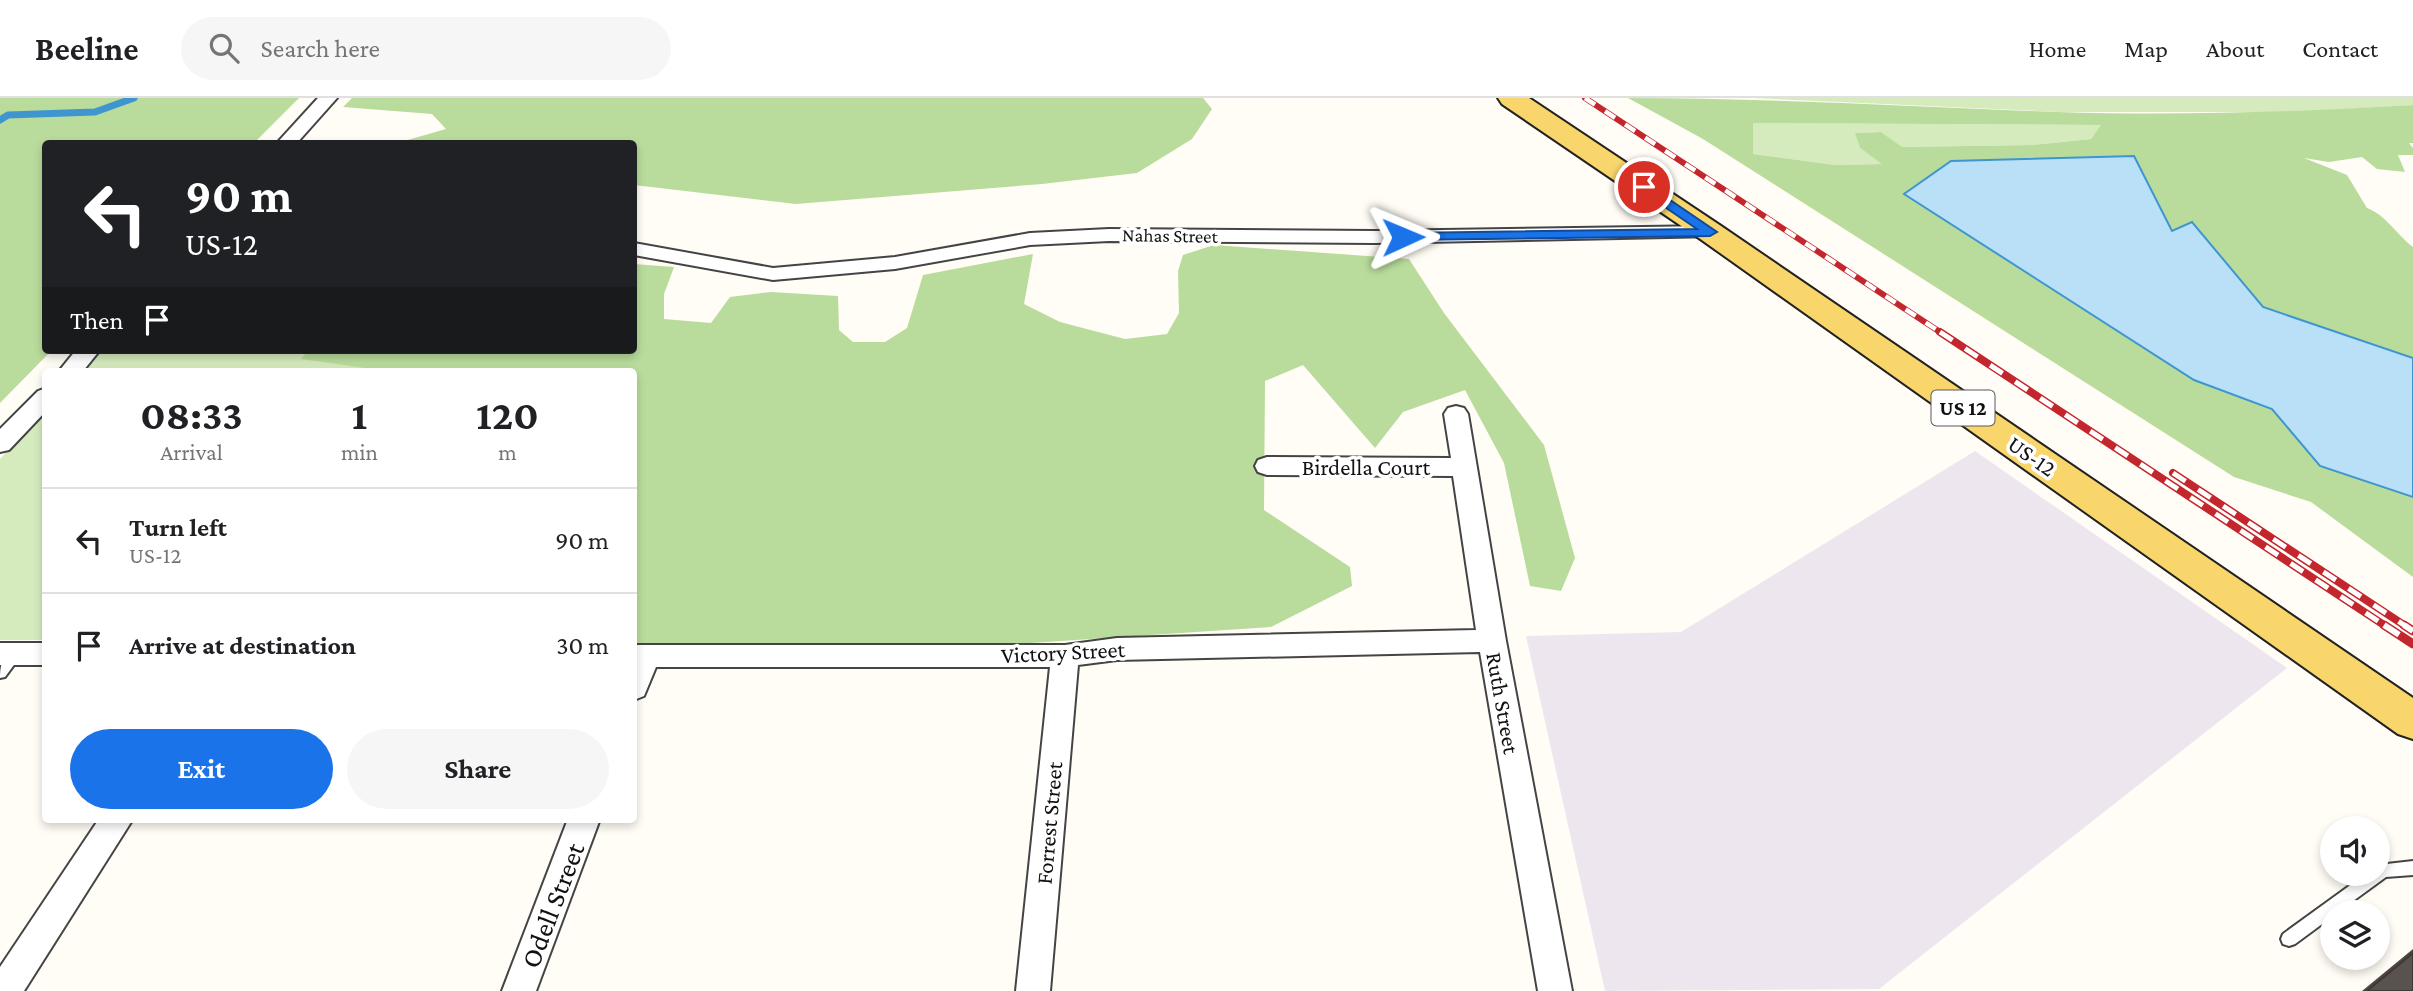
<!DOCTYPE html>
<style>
body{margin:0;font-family:"Crimson Pro",serif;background:#f6f6f6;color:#202124;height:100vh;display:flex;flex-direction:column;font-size:26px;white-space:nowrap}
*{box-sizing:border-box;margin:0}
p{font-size:23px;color:#757577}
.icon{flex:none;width:38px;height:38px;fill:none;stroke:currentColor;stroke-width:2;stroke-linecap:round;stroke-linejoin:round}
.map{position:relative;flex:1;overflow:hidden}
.drawer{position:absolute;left:42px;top:270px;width:595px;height:455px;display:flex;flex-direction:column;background:#fff;border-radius:7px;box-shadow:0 4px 10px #0003}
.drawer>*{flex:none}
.guide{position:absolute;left:42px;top:42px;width:595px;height:214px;border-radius:7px;box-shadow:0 4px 10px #0003;background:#202124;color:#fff;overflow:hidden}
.fabs{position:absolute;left:2320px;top:718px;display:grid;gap:14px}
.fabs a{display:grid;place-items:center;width:70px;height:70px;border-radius:50%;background:#fff;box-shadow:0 4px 10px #0003;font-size:35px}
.pin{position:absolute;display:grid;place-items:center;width:60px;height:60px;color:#fff;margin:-30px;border:4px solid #fff;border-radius:50%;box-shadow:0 2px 7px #0007}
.me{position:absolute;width:77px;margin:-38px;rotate:89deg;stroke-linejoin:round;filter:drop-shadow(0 0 5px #0008)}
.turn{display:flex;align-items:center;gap:24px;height:147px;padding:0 28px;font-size:32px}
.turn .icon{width:91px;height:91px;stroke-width:2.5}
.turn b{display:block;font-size:49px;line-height:60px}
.then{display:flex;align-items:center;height:66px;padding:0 28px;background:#0003;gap:14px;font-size:26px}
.eta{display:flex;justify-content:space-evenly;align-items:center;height:119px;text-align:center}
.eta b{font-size:42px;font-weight:700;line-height:49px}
.primary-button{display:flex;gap:14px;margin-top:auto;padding:14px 28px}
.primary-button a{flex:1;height:80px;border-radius:42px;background:#1a73e8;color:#fff;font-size:28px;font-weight:700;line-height:80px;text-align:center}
.primary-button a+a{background:#f6f6f6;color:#202124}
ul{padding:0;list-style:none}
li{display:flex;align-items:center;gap:21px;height:105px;padding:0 28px;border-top:2px solid #e0e0e0}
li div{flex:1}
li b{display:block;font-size:26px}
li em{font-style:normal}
header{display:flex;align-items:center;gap:42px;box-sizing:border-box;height:98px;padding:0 35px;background:#fff;border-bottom:2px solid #e0e0e0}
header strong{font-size:33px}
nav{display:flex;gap:38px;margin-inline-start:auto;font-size:24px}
.search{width:490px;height:63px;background:#f6f6f6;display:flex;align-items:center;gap:18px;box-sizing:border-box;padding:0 24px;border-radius:38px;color:#757577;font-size:26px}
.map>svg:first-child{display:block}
.industrial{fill:#eee6ef}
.green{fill:#d5ebbd}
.forest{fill:#b9dc9c;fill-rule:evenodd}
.water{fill:#b9e0f7;stroke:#3f96cf;stroke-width:2}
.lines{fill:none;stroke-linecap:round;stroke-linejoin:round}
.stream{stroke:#3f96cf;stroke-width:7}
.lane-casing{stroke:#444;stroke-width:4}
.street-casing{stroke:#444;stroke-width:4}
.primary-casing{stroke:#222;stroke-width:4}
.lane{fill:#fff;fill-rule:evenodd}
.street{fill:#fff;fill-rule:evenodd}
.primary{fill:#f9d66b;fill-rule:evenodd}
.rail-far2-casing{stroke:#c4262e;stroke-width:6}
.rail-far1-casing{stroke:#c4262e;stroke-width:8}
.rail-casing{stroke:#c4262e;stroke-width:9}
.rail-far2{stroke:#fff;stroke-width:4.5;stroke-dasharray:12;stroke-linecap:butt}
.rail-far1{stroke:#fff;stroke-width:5;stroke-dasharray:15;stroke-linecap:butt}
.rail{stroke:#fff;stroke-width:6;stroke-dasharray:18;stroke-linecap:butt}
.wall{fill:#4d4742}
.building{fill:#5a524d;stroke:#3f3936;stroke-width:2}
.route{fill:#1a73e8;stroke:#114b97;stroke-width:2}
.labels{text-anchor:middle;stroke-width:7;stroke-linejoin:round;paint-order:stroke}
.far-street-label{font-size:19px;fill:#111;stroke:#fff}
.shield{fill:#fff;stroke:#585858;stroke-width:2}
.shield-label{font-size:21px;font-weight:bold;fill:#111}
.street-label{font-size:23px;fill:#111;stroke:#fff}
.near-street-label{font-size:28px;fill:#111;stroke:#fff}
</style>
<header>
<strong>Beeline</strong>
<div class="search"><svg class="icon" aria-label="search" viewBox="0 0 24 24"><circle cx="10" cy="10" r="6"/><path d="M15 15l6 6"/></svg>Search here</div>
<nav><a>Home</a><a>Map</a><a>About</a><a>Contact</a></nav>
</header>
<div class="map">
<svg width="2413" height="893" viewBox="0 0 2413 893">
<rect width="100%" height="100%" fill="#fffdf5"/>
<polygon class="industrial" points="1975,353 2287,570 1879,891 1605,893 1526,538 1681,534"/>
<g class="green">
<polygon points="1753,0 2413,0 2413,7 2299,14 2060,14"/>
<polygon points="1752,25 2102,27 2091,41 2031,47 1901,49 1881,34 1856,35 1860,50 1883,66 1835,67 1753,56"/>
<polygon points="102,252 622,252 612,273 82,273"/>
<polygon points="45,312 45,542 0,542 0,361"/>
</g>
<g class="forest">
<polygon points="0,0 299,0 254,45 46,46 46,252 52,252 0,305"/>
<polygon points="352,0 1203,0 1212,11 1192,41 1137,75 1042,86 796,106 634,87 634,46 397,45 446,31 432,16 343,9"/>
<path d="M1628,0C1771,0 1914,9 2057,14C2176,18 2295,14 2413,7V45H2409L2413,50V57H2398L2405,74L2377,71L2362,59L2329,64L2304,60L2347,77L2367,110C2386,117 2397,137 2413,149V260L2263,209L2193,124L2173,134L1905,96L2194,282L2272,311L2320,368L2413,399V479L2311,404L2234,379L1703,41ZM1753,25L2101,27L2091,41L2031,47L1902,49L1881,34L1855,35L1860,50L1882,66L1835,67L1753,56Z"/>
<polygon points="1214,147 1409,161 1444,215 1544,347 1575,460 1561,493 1530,488 1504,365 1465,292 1403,314 1375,350 1303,267 1265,283 1264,412 1350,469 1352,488 1271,529 1031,545 634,548 634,273 387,273 301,261 308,252 634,252 634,166 674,169 664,196 664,221 711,225 730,199 771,194 838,198 839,232 853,244 885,244 907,230 923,177 1033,156 1024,206 1060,224 1125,241 1167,236 1179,215 1178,173 1183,157"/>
</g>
<polygon class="water" points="2134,58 2172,133 2192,124 2263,209 2413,260 2413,399 2320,368 2272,311 2194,282 1904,96 1951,63"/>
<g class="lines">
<polyline class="stream" points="0,22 8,17 95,14 134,0"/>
<defs>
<g id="lane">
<path d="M15,551L20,552L22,556L5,579L0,580C0,568 2,556 15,551Z"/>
<polygon points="2413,763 2413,777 2386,779 2338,814 2333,814 2333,818 2295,846 2289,848 2283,846 2281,841 2283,836 2367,775 2378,775 2378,767"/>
</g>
<g id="street">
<polygon points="318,0 337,0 296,46 276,46"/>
<polygon points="1710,128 1717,130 1720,134 1717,138 1375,145 1109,143 1030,147 895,171 773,182 634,157 634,145 773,170 895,159 1030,135 1109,131 1375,133"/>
<polygon points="76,252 100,252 83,273 59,273"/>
<polygon points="46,290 46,313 9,352 0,354 0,331 38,293"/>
<polygon points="1456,308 1464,310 1468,316 1506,543 1572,893 1538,893 1480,554 1117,562 1078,567 1050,893 1016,893 1050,569 656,569 644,598 634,602 634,547 1065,547 1117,540 1476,532 1453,378 1267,377 1258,374 1255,368 1258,362 1267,359 1451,360 1444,316 1448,310"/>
<rect x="0" y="545" width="46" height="22"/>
<polygon points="99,721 133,721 24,893 0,893 0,869"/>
<polygon points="568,721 600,721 536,893 502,893"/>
</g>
<polygon id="primary" points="1498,0 1529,0 1721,128 2413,600 2413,641 2398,636 1699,140 1502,6"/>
</defs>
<use href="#lane" class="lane-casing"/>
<use href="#street" class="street-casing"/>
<use href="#primary" class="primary-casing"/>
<use href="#lane" class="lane"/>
<use href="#street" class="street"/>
<use href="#primary" class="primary"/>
<defs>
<polyline id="rail-far2" points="1585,0 1943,236"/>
<g id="rail-far1">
<polyline points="1940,234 2387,529"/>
<polyline points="2173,375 2407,529"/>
</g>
<g id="rail">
<polyline points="2384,527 2413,546"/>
<polyline points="2404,527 2413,533"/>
</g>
</defs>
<use href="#rail-far2" class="rail-far2-casing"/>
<use href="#rail-far1" class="rail-far1-casing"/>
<use href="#rail" class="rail-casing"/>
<use href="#rail-far2" class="rail-far2"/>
<use href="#rail-far1" class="rail-far1"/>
<use href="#rail" class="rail"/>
</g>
<polygon class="wall" points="2413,851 2413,893 2362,893"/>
<polygon class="building" points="2413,855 2413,893 2367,893"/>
<polygon class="route" points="1640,87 1648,87 1717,134 1710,138 1403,142 1397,139 1403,135 1697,131 1640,92"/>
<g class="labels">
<g class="far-street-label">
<text transform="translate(1170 137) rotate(1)" y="7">Nahas Street</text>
</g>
<rect class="shield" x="1931.5" y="292.5" width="63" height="35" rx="5"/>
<g class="shield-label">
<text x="1963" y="317">US 12</text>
</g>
<g class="street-label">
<text transform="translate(2032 358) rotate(35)" y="8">US-12</text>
<text x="1366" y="377">Birdella Court</text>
<text transform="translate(1063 554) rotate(-3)" y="8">Victory Street</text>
<text transform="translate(1503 605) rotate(80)" y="8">Ruth Street</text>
<text transform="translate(1049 725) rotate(-85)" y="8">Forrest Street</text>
</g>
<g class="near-street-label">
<text transform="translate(552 807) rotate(-69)" y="10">Odell Street</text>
</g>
</g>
</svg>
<div class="fabs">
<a><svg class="icon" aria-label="sound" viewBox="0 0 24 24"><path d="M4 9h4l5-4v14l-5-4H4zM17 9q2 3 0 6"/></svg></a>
<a><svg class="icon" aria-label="layers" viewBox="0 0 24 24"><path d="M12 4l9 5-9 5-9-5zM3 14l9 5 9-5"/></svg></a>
</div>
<div class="pin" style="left:1644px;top:89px;background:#d93025"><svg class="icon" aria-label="arrive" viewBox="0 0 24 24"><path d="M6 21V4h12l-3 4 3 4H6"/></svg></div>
<svg class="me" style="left:1403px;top:139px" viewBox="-20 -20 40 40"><path d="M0-17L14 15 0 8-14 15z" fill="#1a73e8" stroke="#fff" stroke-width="4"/></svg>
<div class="guide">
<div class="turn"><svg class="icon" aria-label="left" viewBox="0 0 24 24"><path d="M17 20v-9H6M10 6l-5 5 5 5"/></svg><div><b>90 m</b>US-12</div></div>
<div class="then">Then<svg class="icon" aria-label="arrive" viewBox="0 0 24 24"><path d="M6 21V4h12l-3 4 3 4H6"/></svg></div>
</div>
<section class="drawer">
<div class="eta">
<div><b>08:33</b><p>Arrival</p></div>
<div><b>1</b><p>min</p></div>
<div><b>120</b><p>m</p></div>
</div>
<ul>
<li><svg class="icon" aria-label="left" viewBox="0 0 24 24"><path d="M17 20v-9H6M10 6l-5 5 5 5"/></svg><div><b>Turn left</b><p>US-12</p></div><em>90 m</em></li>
<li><svg class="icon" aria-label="arrive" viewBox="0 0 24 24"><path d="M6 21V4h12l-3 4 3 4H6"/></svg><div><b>Arrive at destination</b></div><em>30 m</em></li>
</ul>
<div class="primary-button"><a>Exit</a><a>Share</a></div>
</section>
</div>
